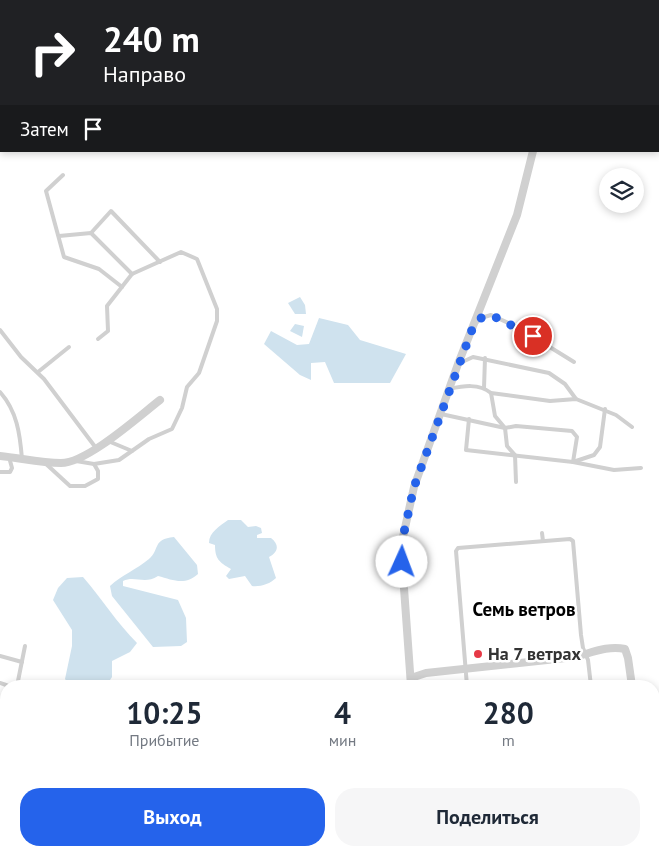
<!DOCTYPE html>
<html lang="ru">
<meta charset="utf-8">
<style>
body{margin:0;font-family:"PT Sans",sans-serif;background:#f6f6f7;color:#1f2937;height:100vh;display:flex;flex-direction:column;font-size:19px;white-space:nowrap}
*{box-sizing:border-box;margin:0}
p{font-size:16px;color:#747a83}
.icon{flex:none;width:28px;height:28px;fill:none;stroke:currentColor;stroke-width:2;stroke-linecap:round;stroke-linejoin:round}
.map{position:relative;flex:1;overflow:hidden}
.panel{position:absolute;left:0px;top:680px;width:660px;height:176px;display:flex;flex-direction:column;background:#fff;border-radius:20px 20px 0 0;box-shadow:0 2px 8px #0003}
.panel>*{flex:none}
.guide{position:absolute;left:0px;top:0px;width:660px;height:152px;box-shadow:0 2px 8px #0003;background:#202124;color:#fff;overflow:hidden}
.buttons{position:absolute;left:599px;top:168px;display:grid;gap:10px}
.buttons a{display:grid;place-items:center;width:45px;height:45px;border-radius:50%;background:#fff;box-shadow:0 2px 8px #0003;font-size:25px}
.pin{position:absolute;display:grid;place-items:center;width:42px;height:42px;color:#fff;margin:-21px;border:2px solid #fff;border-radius:50%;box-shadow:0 1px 5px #0007}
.me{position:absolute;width:55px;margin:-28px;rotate:2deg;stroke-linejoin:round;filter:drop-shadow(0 0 4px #0008)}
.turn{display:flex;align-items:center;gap:18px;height:105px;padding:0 20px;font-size:22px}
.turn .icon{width:65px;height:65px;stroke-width:2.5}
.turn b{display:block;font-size:35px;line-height:42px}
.then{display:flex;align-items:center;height:48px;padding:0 20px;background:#0003;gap:10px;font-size:19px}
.eta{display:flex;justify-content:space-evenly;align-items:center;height:85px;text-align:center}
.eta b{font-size:30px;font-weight:700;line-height:35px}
.primary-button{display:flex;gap:10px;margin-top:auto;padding:10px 20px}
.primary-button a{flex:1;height:58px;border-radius:20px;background:#2563eb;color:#fff;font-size:20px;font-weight:700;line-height:58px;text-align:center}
.primary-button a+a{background:#f6f6f7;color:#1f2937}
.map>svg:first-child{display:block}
.green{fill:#e6ecdf}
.water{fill:#cfe2ee}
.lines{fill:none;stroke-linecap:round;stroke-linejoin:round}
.lane{stroke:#d0d0d0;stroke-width:4}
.street{stroke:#d0d0d0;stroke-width:8}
.route{stroke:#2563eb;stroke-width:9;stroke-dasharray:0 16.2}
.poi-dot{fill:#e63946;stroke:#fff;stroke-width:2}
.labels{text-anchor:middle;stroke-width:5;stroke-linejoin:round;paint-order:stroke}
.poi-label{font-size:18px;font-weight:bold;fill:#333;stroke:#fff;text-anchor:start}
.neighbourhood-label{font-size:19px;font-weight:bold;fill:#000;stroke:#fff}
</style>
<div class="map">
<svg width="659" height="856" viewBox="0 0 659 856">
<rect width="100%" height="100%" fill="#fff"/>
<polygon class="green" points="456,850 626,850 626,856 457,856"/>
<g class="water">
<polygon points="300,297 305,305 306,314 295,314 288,303"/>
<polygon points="319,318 348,325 360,340 406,354 390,383 334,383 325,362 311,363 311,380 300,375 264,344 271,331 297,345 309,344"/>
<polygon points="295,324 304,326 302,337 290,331"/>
<path d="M228,520H241L248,527L256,526L261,528L262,533L257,535V538H271C280,545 278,552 269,557L276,578C270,584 260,587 252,586L245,576L229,579L226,576L231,569C219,562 215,559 215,545L209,543C209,532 220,526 228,520Z"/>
<path d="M174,537L197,565L198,574C185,586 173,580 158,576C144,585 135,575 123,581V586L178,600L186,618L187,642L181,646L153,647L112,596L110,586C122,575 137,569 149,559C160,550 152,539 174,537Z"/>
<path d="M83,577C102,599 117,623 137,643L130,652L112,661V677L108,683L96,686H70L65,679L72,646V630L53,600L58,588L67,578Z"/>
</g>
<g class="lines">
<g class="lane">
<polyline points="25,0 27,1"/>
<polyline points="63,175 46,191 64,257 99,269 122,287"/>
<polyline points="91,233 111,211 160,262"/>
<polyline points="59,236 91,233 132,274 181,252 197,259 217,309 217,321 199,373 187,387 182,408 172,429 149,439 119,460 94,464 76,461"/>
<polyline points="476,323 481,318 491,315 519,328 574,362"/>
<polyline points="0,330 21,357 44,379 96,448"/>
<polyline points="98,339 108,331 107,306 132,274"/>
<polyline points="460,363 473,357 549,373 565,384 576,399"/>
<polyline points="38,372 69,347"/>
<polyline points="484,388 485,358"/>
<path d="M449,389C463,386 479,383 491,393L550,401L576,399L616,415L632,427"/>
<path d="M0,392C17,411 20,434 22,459"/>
<polyline points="491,393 495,416 505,428 507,446 515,455 516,482"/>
<polyline points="441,414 505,428 516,426 572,431 577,437 573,462 594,455 600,447 605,409"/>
<polyline points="469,419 466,450 573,462 614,470 641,468"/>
<polyline points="108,441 132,451"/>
<polyline points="45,463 70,486 85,486 98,479 98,471 94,464"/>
<polyline points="0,472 10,472 12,468 9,457"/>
<polyline points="542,533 543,541"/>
<polyline points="0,656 22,662"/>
<polyline points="0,683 9,686"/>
<polyline points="17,686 25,646"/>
<polyline points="467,686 456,551 458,548 570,539 573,541 581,635 583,648 588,660 591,686"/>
<polyline points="0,717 6,720"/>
<polyline points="0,744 6,745"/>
<polyline points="0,824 6,825"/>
<polyline points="78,850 84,856"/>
</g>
<g class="street">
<polyline points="590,1 591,0"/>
<polyline points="659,9 659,8"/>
<path d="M0,456C20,458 41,463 61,463C87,463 138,417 160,400"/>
<path d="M411,678L426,673L575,657C591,653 608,645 625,649L628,658L632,686"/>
<polyline points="411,686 401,546 414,487 458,364 517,215 533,151"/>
<polyline points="425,850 425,856"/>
<polyline points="651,850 651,856"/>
<polyline points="160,854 202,856"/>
<polyline points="354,856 358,850"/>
</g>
</g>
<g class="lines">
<polyline class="route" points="402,562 401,546 414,487 473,327 481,318 491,315 533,336"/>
</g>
<circle class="poi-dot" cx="478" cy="654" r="5"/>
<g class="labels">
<g class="poi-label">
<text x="488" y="660">На 7 ветрах</text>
</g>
<g class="neighbourhood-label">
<text x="524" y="616">Семь ветров</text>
</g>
</g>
</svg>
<div class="buttons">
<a><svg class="icon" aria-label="layers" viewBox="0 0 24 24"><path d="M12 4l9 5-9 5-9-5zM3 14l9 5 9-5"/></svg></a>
</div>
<div class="pin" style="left:533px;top:336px;background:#d93025"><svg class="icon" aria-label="arrive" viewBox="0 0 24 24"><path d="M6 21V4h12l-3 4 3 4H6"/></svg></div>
<svg class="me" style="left:402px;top:562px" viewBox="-20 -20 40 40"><circle r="19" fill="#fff"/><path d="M0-13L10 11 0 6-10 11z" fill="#2563eb"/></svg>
<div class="guide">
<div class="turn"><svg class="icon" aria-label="right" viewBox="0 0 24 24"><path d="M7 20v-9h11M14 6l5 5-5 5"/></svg><div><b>240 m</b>Направо</div></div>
<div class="then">Затем<svg class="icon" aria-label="arrive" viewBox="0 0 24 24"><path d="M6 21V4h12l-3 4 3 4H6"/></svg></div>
</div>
<section class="panel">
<div class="eta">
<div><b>10:25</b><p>Прибытие</p></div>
<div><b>4</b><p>мин</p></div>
<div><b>280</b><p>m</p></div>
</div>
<div class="primary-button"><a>Выход</a><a>Поделиться</a></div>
</section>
</div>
